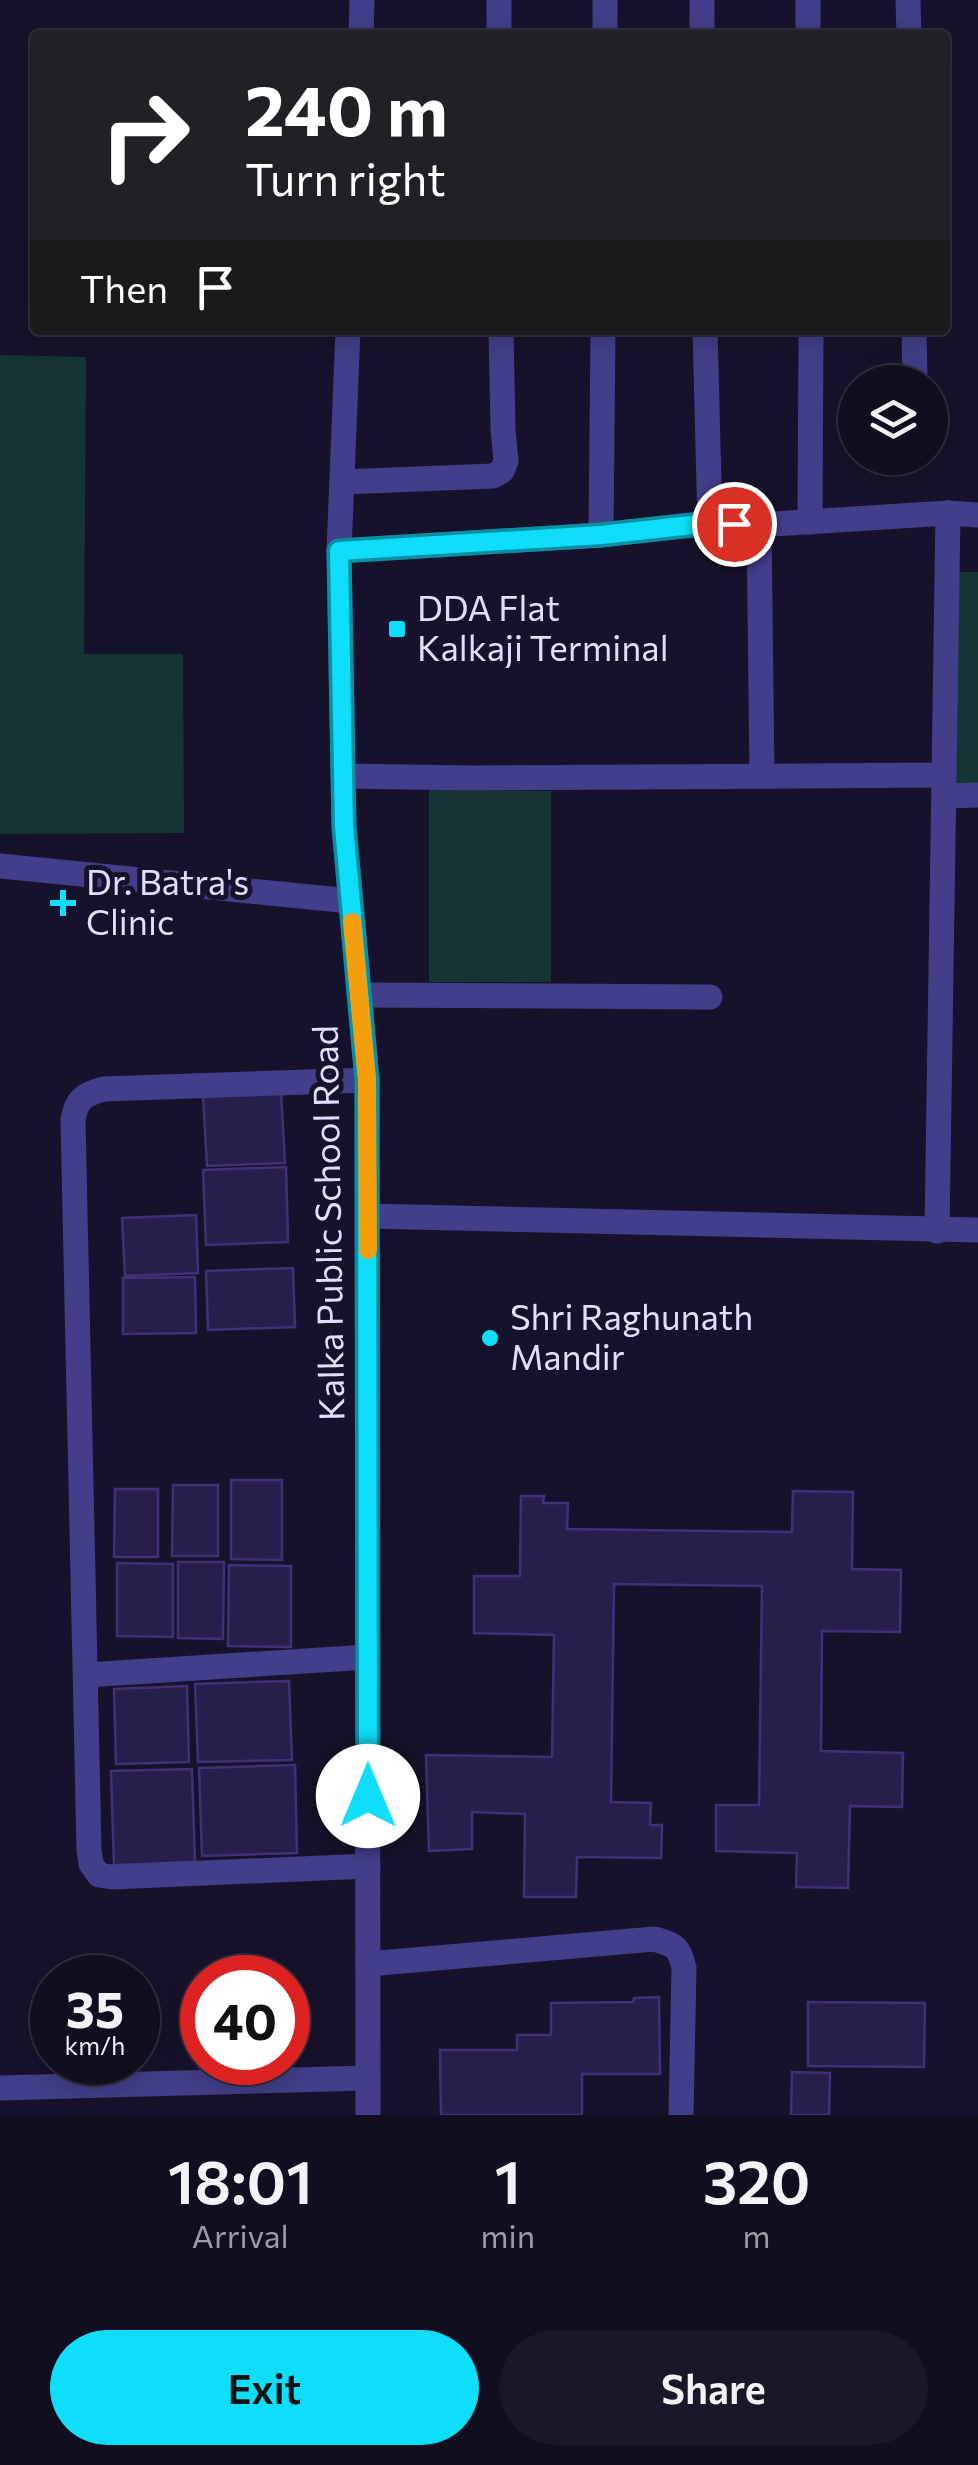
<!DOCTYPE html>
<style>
body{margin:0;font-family:Commissioner,sans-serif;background:#1a1729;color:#f1f3f6;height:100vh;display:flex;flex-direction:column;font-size:38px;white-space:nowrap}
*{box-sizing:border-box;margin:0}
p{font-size:32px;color:#9c9ca5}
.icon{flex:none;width:55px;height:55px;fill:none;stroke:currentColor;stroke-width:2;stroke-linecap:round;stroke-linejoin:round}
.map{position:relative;height:2115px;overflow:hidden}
.side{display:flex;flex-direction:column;background:#110e20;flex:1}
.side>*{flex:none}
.banner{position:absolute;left:30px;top:30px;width:920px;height:305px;border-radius:10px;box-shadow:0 5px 25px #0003,0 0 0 2px #302e3e;background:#202124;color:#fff;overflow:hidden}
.tools{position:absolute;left:838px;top:365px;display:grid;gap:20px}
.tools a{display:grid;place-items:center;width:110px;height:110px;border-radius:50%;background:#110e20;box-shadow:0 5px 25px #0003,0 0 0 2px #302e3e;font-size:50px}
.speed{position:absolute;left:30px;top:1955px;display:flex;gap:20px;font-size:50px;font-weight:700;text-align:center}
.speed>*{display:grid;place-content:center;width:130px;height:130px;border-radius:50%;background:#110e20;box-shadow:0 5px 25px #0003,0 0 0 2px #302e3e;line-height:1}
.speed small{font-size:25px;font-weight:400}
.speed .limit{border:15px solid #d22;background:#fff;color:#111}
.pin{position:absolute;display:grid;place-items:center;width:85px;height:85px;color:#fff;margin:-42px;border:5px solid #fff;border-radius:50%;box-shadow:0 2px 10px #0007}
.me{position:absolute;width:110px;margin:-55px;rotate:0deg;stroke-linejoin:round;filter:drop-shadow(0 0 8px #0008)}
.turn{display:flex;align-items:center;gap:35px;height:210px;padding:0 50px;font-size:45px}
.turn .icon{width:130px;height:130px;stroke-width:2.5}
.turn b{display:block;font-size:70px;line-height:85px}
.then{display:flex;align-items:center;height:95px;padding:0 50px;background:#0003;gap:20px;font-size:38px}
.eta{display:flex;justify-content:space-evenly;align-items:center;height:170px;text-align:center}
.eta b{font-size:60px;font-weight:600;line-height:70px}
.cta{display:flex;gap:20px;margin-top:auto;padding:20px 50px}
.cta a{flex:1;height:115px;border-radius:60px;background:#0edef9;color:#111;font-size:40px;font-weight:600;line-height:115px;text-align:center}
.cta a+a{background:#1a1729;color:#f1f3f6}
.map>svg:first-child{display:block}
.green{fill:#153534}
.building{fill:#281e4c;stroke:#403177;stroke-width:2.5}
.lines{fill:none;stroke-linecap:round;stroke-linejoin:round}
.minor{stroke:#423e89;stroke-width:25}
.tertiary{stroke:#423e89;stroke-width:25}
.route-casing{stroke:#0990a2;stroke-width:25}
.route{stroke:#0edef9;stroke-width:18}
.slow{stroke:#f59e0b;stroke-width:18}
.poi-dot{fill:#0edef9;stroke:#17122b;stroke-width:4}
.labels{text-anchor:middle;stroke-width:10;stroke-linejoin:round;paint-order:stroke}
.poi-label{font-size:35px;fill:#e1ddfe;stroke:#17122b;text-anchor:start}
.street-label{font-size:35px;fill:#e1ddfe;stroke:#17122b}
</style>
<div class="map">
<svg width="978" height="2115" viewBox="0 0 978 2115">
<rect width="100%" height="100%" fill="#17122b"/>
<g class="green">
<polygon points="0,355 86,357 84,654 183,654 184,833 0,834"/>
<polygon points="946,572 978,572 978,786 948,786"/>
<polygon points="429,790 551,791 551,982 429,982"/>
</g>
<g class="building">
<polygon points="281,1092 285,1163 207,1166 203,1096"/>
<polygon points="286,1167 288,1242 206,1245 203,1170"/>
<polygon points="196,1215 198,1273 125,1276 122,1218"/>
<polygon points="293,1268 295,1327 208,1330 206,1271"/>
<polygon points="195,1277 196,1333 123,1334 123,1278"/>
<polygon points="231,1480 282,1480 282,1560 231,1559"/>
<polygon points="173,1485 218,1485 218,1556 172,1556"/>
<polygon points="115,1489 158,1489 158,1557 114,1557"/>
<polygon points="793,1491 853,1492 852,1569 901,1570 900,1632 822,1631 821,1751 903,1753 902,1807 850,1806 848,1888 796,1887 797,1853 716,1851 716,1805 759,1805 762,1586 614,1584 611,1802 651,1803 650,1825 662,1825 661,1858 577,1857 576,1897 524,1897 525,1814 472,1812 472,1849 429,1851 426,1755 552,1757 554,1635 474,1633 474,1576 520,1576 521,1496 544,1496 543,1503 568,1503 567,1529 792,1532"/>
<polygon points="178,1562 224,1562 223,1639 178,1638"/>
<polygon points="117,1563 173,1564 173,1637 117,1636"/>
<polygon points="229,1565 291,1566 291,1647 228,1646"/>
<polygon points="289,1681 292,1760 198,1762 195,1684"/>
<polygon points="187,1686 189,1762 116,1764 114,1689"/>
<polygon points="295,1765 297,1853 202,1856 199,1768"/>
<polygon points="192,1769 195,1862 114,1865 111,1771"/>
<polygon points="659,1997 660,2074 582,2074 582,2115 441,2115 440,2050 517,2050 517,2035 551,2035 551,2003 633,2002 634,1998"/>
<polygon points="808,2002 925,2003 924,2067 808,2066"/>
<polygon points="792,2072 830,2073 829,2115 791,2115"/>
</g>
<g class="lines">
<g class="minor">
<polyline points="605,0 605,35"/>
<polyline points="702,0 702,35"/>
<polyline points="808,0 808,35"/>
<polyline points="908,0 909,35"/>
<polyline points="499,35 499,0"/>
<polyline points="705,330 710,523"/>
<polyline points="914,330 915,382"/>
<polyline points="342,482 493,476 502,471 506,461 503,429 501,330"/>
<polyline points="810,522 811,330"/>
<polyline points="759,525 762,776"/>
<polyline points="601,535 603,330"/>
<polyline points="339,551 601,535 710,523 759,525 948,513 978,515"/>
<polyline points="343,776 471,778 944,775"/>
<polyline points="945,796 978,795"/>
<polyline points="0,866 350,901"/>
<polyline points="359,995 710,997"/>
<path d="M367,1080L104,1089C84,1094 76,1100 73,1120L89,1850L91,1864L99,1875L112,1877L368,1866"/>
<polyline points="937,1231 948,513"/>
<polyline points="86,1675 368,1657"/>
<path d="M368,1964L654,1939C675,1945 679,1946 684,1968L681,2115"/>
<polyline points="0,2088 368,2078"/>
</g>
<g class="tertiary">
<polyline points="361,35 362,0"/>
<polyline points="348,330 339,551 344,827 367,1080 368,2115"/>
<polyline points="368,1216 978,1230"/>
</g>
</g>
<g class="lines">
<defs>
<polyline id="route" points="368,1796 367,1080 344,827 339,551 601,535 710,523 734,524"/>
</defs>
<use href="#route" class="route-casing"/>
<use href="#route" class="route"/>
<polyline class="slow" points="352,922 367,1080 368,1250"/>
</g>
<g class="poi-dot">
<rect x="387" y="619" width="20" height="20" rx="5"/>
<path d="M58 888h10v10h10v10h-10v10h-10v-10h-10v-10h10z"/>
<circle cx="490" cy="1338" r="10"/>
</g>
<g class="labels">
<g class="poi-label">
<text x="417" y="621">DDA Flat<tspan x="417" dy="40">Kalkaji Terminal</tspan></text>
<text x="86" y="895">Dr. Batra's<tspan x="86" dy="40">Clinic</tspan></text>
<text x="510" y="1330">Shri Raghunath<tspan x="510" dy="40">Mandir</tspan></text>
</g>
<g class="street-label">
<text transform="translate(329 1223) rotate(-91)" y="12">Kalka Public School Road</text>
</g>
</g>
</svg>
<div class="tools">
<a><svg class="icon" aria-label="layers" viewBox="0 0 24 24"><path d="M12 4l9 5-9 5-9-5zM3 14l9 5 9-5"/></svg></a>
</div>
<div class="speed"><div>35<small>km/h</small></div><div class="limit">40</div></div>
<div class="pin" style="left:734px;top:524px;background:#d93025"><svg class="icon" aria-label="arrive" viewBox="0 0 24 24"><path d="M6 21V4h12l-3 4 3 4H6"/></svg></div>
<svg class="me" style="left:368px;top:1796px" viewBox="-20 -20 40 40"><circle r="19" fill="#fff"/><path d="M0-13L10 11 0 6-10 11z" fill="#0edef9"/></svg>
<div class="banner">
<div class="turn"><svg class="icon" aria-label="right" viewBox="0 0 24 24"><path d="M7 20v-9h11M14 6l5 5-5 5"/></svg><div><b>240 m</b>Turn right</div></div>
<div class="then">Then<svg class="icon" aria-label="arrive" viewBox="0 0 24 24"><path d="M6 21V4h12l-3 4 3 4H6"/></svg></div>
</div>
</div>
<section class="side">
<div class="eta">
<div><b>18:01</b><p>Arrival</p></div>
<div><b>1</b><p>min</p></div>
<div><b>320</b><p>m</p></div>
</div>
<div class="cta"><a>Exit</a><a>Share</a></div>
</section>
